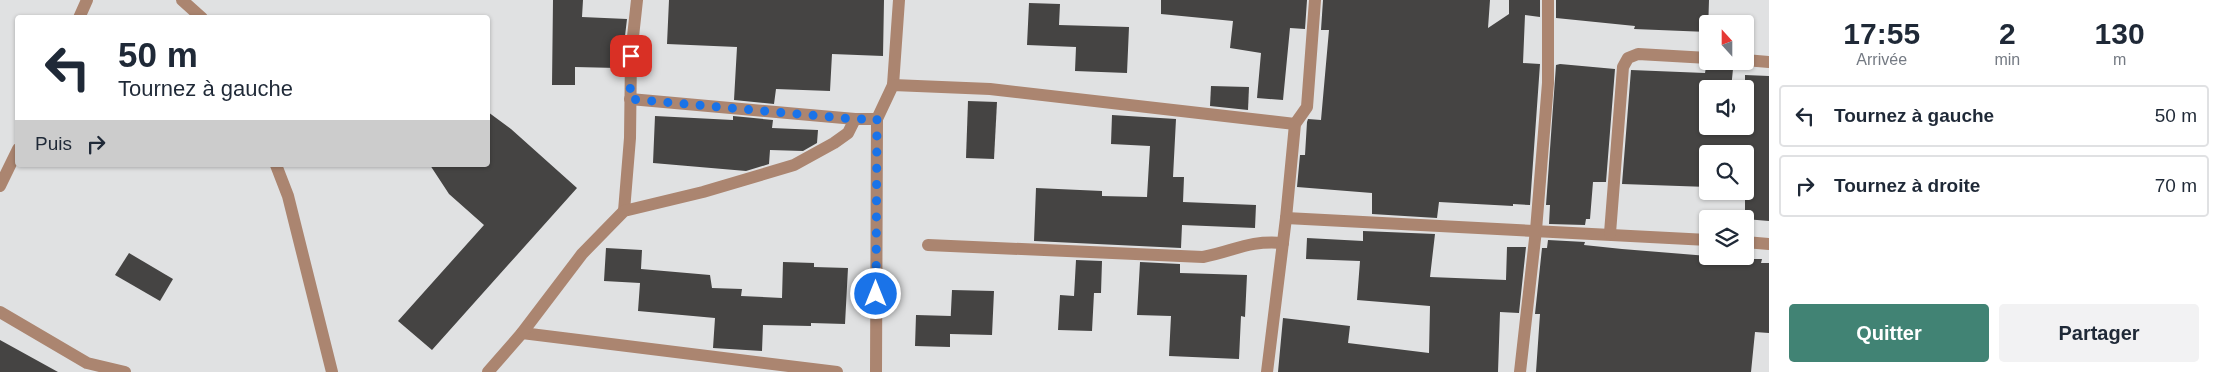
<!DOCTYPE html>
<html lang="fr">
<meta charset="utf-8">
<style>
body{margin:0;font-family:Arial,sans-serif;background:#f2f2f3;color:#1f2937;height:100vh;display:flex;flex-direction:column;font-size:19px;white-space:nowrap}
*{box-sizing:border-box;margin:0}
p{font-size:16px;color:#747a83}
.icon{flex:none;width:28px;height:28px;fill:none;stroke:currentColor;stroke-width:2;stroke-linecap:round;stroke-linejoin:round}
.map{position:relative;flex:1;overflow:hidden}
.drawer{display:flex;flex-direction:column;background:#fff;width:450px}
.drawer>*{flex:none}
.top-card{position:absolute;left:15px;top:15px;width:475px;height:152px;border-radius:5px;box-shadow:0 1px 4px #0004;background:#fff;color:#1f2937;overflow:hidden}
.needle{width:32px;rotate:339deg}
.controls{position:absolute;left:1699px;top:15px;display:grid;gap:10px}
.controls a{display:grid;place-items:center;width:55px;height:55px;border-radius:5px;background:#fff;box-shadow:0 1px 4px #0004;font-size:25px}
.pin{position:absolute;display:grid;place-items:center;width:42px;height:42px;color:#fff;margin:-21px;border-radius:10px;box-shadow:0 2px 8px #0006}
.me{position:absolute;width:55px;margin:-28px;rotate:0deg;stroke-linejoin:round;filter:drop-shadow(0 0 4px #0008)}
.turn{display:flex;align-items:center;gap:18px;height:105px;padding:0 20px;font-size:22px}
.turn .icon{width:65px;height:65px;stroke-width:2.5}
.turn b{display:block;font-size:35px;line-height:42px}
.then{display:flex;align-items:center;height:48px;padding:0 20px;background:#0003;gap:10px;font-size:19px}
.eta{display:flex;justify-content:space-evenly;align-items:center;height:85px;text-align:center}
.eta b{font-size:30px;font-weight:600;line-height:35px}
.primary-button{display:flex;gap:10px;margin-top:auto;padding:10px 20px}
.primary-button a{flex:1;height:58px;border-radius:5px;background:#418374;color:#fff;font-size:20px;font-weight:600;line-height:58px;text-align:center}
.primary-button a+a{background:#f2f2f3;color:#1f2937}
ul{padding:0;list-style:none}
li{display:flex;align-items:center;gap:15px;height:62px;margin:0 10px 8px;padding:0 10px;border:2px solid #e0e1e3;border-radius:5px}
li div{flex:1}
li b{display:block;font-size:19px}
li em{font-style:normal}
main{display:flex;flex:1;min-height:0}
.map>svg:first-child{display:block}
.building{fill:#454443}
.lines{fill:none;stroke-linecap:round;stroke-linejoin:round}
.street{stroke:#ab8570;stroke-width:12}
.route{stroke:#1a73e8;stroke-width:9;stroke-dasharray:0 16.2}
</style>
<main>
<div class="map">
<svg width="1769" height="372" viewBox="0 0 1769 372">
<rect width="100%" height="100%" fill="#e0e1e2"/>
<g class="building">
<polygon points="553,0 583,0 582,17 627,19 625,36 618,47 617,68 575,67 575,85 552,85"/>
<polygon points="669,0 884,0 883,56 832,54 830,91 776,89 774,104 734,100 737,47 667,44"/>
<polygon points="1161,0 1307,0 1305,29 1290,28 1283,100 1257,98 1261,53 1230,48 1233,21 1161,14"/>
<polygon points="1323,0 1490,0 1488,28 1509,14 1509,0 1540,0 1540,17 1525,15 1523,63 1540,64 1530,205 1513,204 1513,206 1439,202 1437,218 1372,214 1372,193 1297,187 1300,155 1305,155 1307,122 1308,119 1321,120 1329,30 1321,30"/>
<polygon points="1556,0 1709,0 1708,32 1634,29 1635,26 1556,18"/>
<polygon points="1029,3 1060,4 1059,25 1129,27 1127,73 1075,71 1076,47 1027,45"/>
<polygon points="1560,64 1615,69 1606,182 1593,182 1590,219 1586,219 1585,225 1549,224 1550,205 1546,205 1556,65"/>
<polygon points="1706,67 1733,69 1731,89 1708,89 1708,126 1745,126 1745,75 1769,76 1769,221 1745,219 1745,154 1708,154 1708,187 1622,184 1631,70 1705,73"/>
<polygon points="1211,86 1249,87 1248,110 1210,106"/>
<polygon points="968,101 997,102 994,159 966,158"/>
<polygon points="488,112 511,129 577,188 432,350 398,321 484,225 449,194 430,165 488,165"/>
<polygon points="1112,115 1176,119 1173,177 1184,177 1183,202 1256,205 1255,228 1182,225 1181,248 1034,241 1036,188 1102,191 1102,196 1147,197 1150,146 1111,144"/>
<polygon points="655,116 733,120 733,116 773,120 772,128 818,130 817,143 803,151 770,150 769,164 746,171 653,163"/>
<polygon points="1363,231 1435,234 1430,277 1506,280 1507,247 1526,247 1519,313 1500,312 1498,372 1278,372 1283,318 1350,326 1348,343 1429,353 1430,306 1357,300 1360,261 1306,259 1307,238 1363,241"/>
<polygon points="1548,240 1585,242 1584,245 1622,249 1708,256 1744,256 1744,259 1762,259 1761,263 1769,263 1769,333 1755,332 1751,372 1536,372 1540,314 1535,314 1542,248 1547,248"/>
<polygon points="606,248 642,250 641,269 710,275 712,288 742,289 741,296 782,298 783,262 814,263 814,267 848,268 845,324 811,323 811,326 763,325 762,351 713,348 715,318 638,311 640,283 604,281"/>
<polygon points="129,253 173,279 160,301 115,275"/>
<polygon points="1076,260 1102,261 1101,293 1094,293 1092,331 1058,330 1060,295 1074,296"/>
<polygon points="1140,262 1180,264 1180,273 1247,275 1245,317 1241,316 1239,359 1169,356 1171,316 1137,315"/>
<polygon points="952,290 994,291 992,335 950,334 950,347 915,346 916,315 951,316 950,331"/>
<polygon points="0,340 58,372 0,372"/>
</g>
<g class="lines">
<g class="street">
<polyline points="182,0 202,18"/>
<polyline points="79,18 87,0"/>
<polyline points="1745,60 1769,62"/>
<polyline points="893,85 899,0"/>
<polyline points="630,99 855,119 877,119 893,85 990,89 1295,124"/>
<polyline points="276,165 288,196 332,372"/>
<polyline points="0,186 18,149"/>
<polyline points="624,211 630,138 631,55 637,0"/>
<polyline points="1286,218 1708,240"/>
<polyline points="1610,233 1623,67 1628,58 1638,54 1708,58"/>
<polyline points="1745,242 1769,244"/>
<path d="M928,245L1203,257C1235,251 1248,240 1283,243"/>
<polyline points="0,312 87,363 125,372"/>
<polyline points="522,333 837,372"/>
<polyline points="488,372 522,333 582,254 624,211 703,192 794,165 834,143 848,133 855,119"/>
<polyline points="876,372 877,119"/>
<polyline points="1267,372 1286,218 1295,124 1307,107 1315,0"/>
<polyline points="1520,372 1536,230 1548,83 1548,0"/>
</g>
</g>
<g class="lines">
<polyline class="route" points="631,56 630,99 854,119 877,119 876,294"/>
</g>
</svg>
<div class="controls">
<a><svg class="needle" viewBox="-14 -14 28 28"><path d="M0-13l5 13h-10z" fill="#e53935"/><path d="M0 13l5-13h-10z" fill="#747a83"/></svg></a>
<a><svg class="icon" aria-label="sound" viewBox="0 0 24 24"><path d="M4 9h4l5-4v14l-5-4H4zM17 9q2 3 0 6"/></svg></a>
<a><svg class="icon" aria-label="search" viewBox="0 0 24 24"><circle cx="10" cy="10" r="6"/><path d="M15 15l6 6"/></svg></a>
<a><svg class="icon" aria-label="layers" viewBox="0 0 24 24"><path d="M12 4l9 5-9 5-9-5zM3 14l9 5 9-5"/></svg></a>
</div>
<div class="pin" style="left:631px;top:56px;background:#d93025"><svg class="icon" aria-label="arrive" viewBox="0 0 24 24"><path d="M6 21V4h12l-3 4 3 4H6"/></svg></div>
<svg class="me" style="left:876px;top:294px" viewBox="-20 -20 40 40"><circle r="17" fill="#1a73e8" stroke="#fff" stroke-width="3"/><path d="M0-11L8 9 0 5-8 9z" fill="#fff"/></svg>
<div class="top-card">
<div class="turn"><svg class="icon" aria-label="left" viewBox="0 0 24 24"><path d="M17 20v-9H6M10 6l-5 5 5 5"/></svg><div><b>50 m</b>Tournez à gauche</div></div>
<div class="then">Puis<svg class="icon" aria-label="right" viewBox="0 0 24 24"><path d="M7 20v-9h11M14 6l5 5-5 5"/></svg></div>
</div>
</div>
<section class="drawer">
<div class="eta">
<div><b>17:55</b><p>Arrivée</p></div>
<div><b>2</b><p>min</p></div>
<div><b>130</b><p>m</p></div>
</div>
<ul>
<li><svg class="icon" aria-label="left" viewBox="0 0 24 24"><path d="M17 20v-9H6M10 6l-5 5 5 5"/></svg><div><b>Tournez à gauche</b></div><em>50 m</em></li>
<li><svg class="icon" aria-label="right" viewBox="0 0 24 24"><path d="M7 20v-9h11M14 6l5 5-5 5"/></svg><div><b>Tournez à droite</b></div><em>70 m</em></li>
</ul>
<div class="primary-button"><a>Quitter</a><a>Partager</a></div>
</section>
</main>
